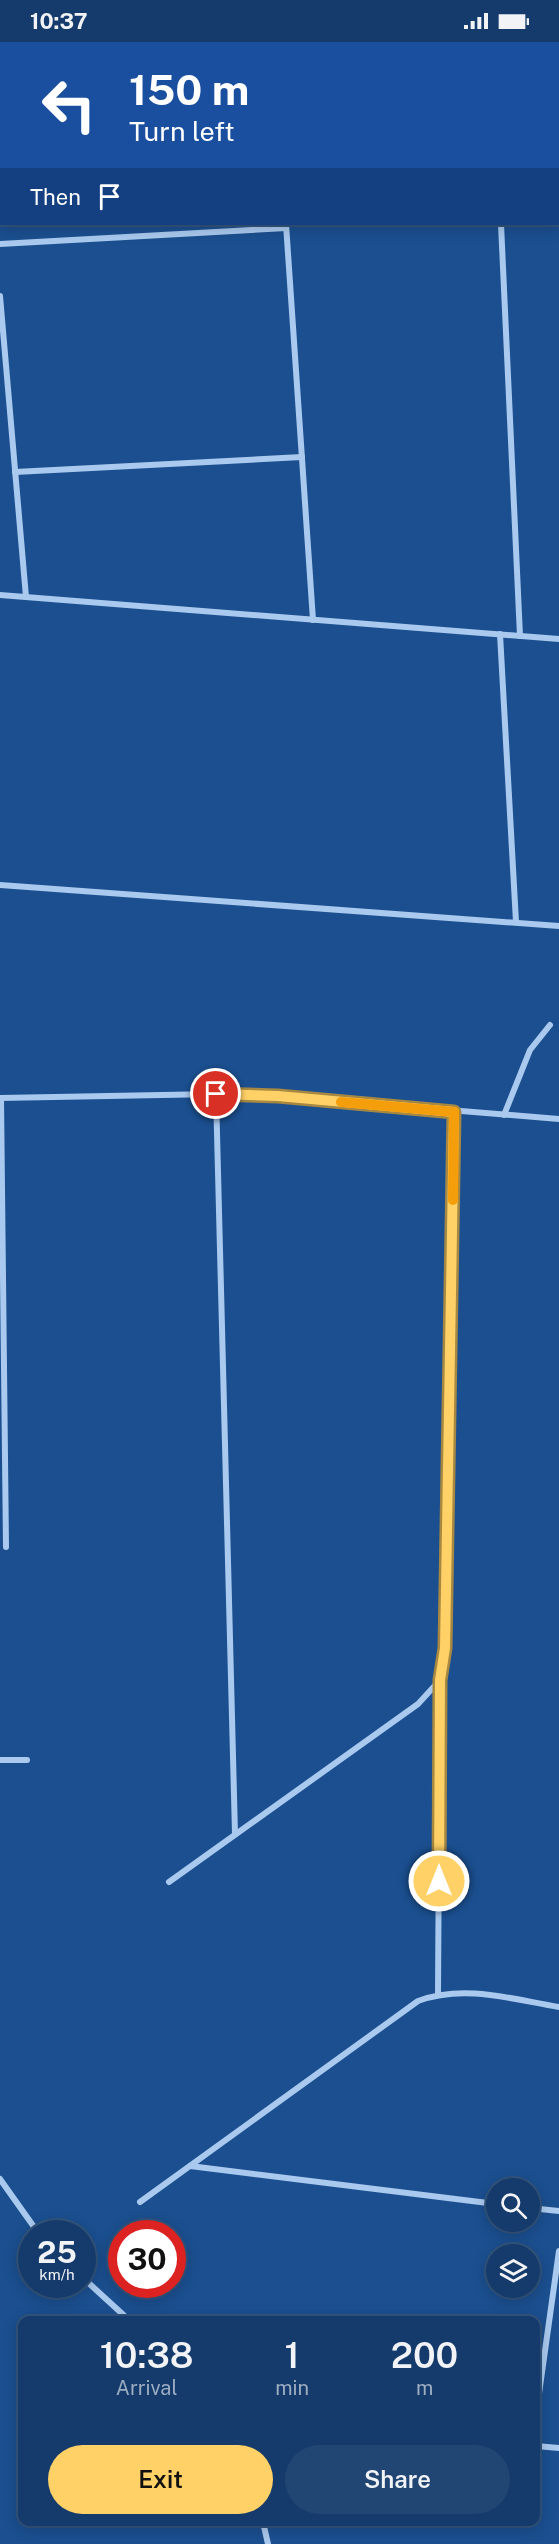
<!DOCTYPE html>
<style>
body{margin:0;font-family:"Public Sans",sans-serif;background:#214673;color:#f1f3f6;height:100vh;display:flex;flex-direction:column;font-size:22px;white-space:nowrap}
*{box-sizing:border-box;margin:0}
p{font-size:20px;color:#9dadc1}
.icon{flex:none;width:33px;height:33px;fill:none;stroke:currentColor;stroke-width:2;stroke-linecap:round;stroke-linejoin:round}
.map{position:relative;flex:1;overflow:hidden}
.side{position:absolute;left:18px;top:2274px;width:522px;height:210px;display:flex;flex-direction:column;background:#143b6b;border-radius:12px;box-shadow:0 3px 15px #0003,0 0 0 2px #33557e}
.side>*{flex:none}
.guide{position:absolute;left:0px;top:0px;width:560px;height:183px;box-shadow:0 3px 15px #0003,0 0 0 2px #33557e;background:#1a4fa0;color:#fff;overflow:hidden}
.fabs{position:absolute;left:486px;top:2136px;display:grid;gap:12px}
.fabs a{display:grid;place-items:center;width:54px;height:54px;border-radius:50%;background:#143b6b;box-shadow:0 3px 15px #0003,0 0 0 2px #33557e;font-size:30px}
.speed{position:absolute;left:18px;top:2178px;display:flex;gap:12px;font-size:30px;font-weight:700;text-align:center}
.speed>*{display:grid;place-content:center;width:78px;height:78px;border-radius:50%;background:#143b6b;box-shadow:0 3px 15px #0003,0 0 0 2px #33557e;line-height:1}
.speed small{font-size:15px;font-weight:400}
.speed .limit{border:9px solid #d22;background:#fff;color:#111}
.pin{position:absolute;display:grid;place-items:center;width:51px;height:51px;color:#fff;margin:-26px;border:3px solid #fff;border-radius:50%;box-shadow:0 2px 6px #0007}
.me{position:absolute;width:66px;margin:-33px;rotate:0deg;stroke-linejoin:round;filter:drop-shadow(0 0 4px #0008)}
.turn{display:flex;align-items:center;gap:21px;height:126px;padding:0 30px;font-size:27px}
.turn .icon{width:78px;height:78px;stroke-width:2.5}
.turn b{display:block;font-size:42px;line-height:51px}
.then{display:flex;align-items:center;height:57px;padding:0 30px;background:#0003;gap:12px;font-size:22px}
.eta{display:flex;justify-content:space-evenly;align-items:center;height:102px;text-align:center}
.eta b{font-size:36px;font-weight:600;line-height:42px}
.primary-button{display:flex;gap:12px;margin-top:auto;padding:12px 30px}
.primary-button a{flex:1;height:69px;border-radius:36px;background:#ffd166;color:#111;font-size:24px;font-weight:600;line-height:69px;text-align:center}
.primary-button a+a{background:#214673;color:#f1f3f6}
.status{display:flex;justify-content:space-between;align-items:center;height:42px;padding:0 30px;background:#143b6b;direction:ltr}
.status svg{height:16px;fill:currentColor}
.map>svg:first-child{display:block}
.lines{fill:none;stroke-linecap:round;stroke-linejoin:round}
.minor{stroke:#a9c9ee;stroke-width:6}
.route-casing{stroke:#a68842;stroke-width:15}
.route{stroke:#ffd166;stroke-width:10}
.slow{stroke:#f59e0b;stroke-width:10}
</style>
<div class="status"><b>10:37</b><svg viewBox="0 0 49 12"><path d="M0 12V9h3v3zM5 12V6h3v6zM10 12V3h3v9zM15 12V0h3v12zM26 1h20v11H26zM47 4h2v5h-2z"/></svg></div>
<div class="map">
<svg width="559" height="2502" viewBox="0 0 559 2502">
<rect width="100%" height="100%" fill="#1b4f8f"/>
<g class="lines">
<g class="minor">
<polyline points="273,0 273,2"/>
<polyline points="493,0 493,2"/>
<polyline points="286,182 313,578"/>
<polyline points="501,182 520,594"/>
<polyline points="0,202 286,186"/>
<polyline points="0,254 26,555"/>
<polyline points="15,430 302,415"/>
<polyline points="0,553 559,597"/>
<polyline points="500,592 516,880"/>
<polyline points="0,843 559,884"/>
<polyline points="216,1052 235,1792"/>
<polyline points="0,1056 216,1052 278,1054 559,1077"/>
<polyline points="1,1056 6,1505"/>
<polyline points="504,1073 530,1008 550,983"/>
<polyline points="0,1718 27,1718"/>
<polyline points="169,1840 418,1662 440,1638 445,1606 455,1070"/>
<polyline points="438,1951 440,1639"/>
<polyline points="190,2124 496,2162"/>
<polyline points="0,2137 39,2192"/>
<path d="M140,2160L418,1959C464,1942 511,1957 559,1965"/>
<polyline points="530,2166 559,2169"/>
<polyline points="82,2235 129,2278"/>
<polyline points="536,2373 559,2209"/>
<polyline points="536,2404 559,2406"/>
<polyline points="263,2480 268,2502"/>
</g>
</g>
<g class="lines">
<defs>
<polyline id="route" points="216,1052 278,1054 454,1070 445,1606 440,1638 439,1839"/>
</defs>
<use href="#route" class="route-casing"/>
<use href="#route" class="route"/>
<polyline class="slow" points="341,1060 454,1070 453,1158"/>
</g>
</svg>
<div class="fabs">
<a><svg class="icon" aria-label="search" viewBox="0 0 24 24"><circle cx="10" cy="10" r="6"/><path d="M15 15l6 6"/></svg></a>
<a><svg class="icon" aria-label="layers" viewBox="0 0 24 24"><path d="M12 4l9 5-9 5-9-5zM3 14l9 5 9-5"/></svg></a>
</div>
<div class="speed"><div>25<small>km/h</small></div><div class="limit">30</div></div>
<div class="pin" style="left:216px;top:1052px;background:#d93025"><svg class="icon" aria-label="arrive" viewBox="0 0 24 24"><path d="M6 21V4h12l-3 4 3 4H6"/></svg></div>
<svg class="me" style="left:439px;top:1839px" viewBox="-20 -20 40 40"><circle r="17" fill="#ffd166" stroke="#fff" stroke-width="3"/><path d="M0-11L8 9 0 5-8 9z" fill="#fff"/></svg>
<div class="guide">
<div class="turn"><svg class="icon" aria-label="left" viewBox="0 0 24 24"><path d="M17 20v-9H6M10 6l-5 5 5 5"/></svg><div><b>150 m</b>Turn left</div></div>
<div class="then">Then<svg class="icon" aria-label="arrive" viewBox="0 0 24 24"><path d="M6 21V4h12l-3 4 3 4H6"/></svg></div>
</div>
<section class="side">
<div class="eta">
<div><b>10:38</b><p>Arrival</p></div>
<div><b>1</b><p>min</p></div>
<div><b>200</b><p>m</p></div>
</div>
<div class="primary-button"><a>Exit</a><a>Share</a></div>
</section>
</div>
